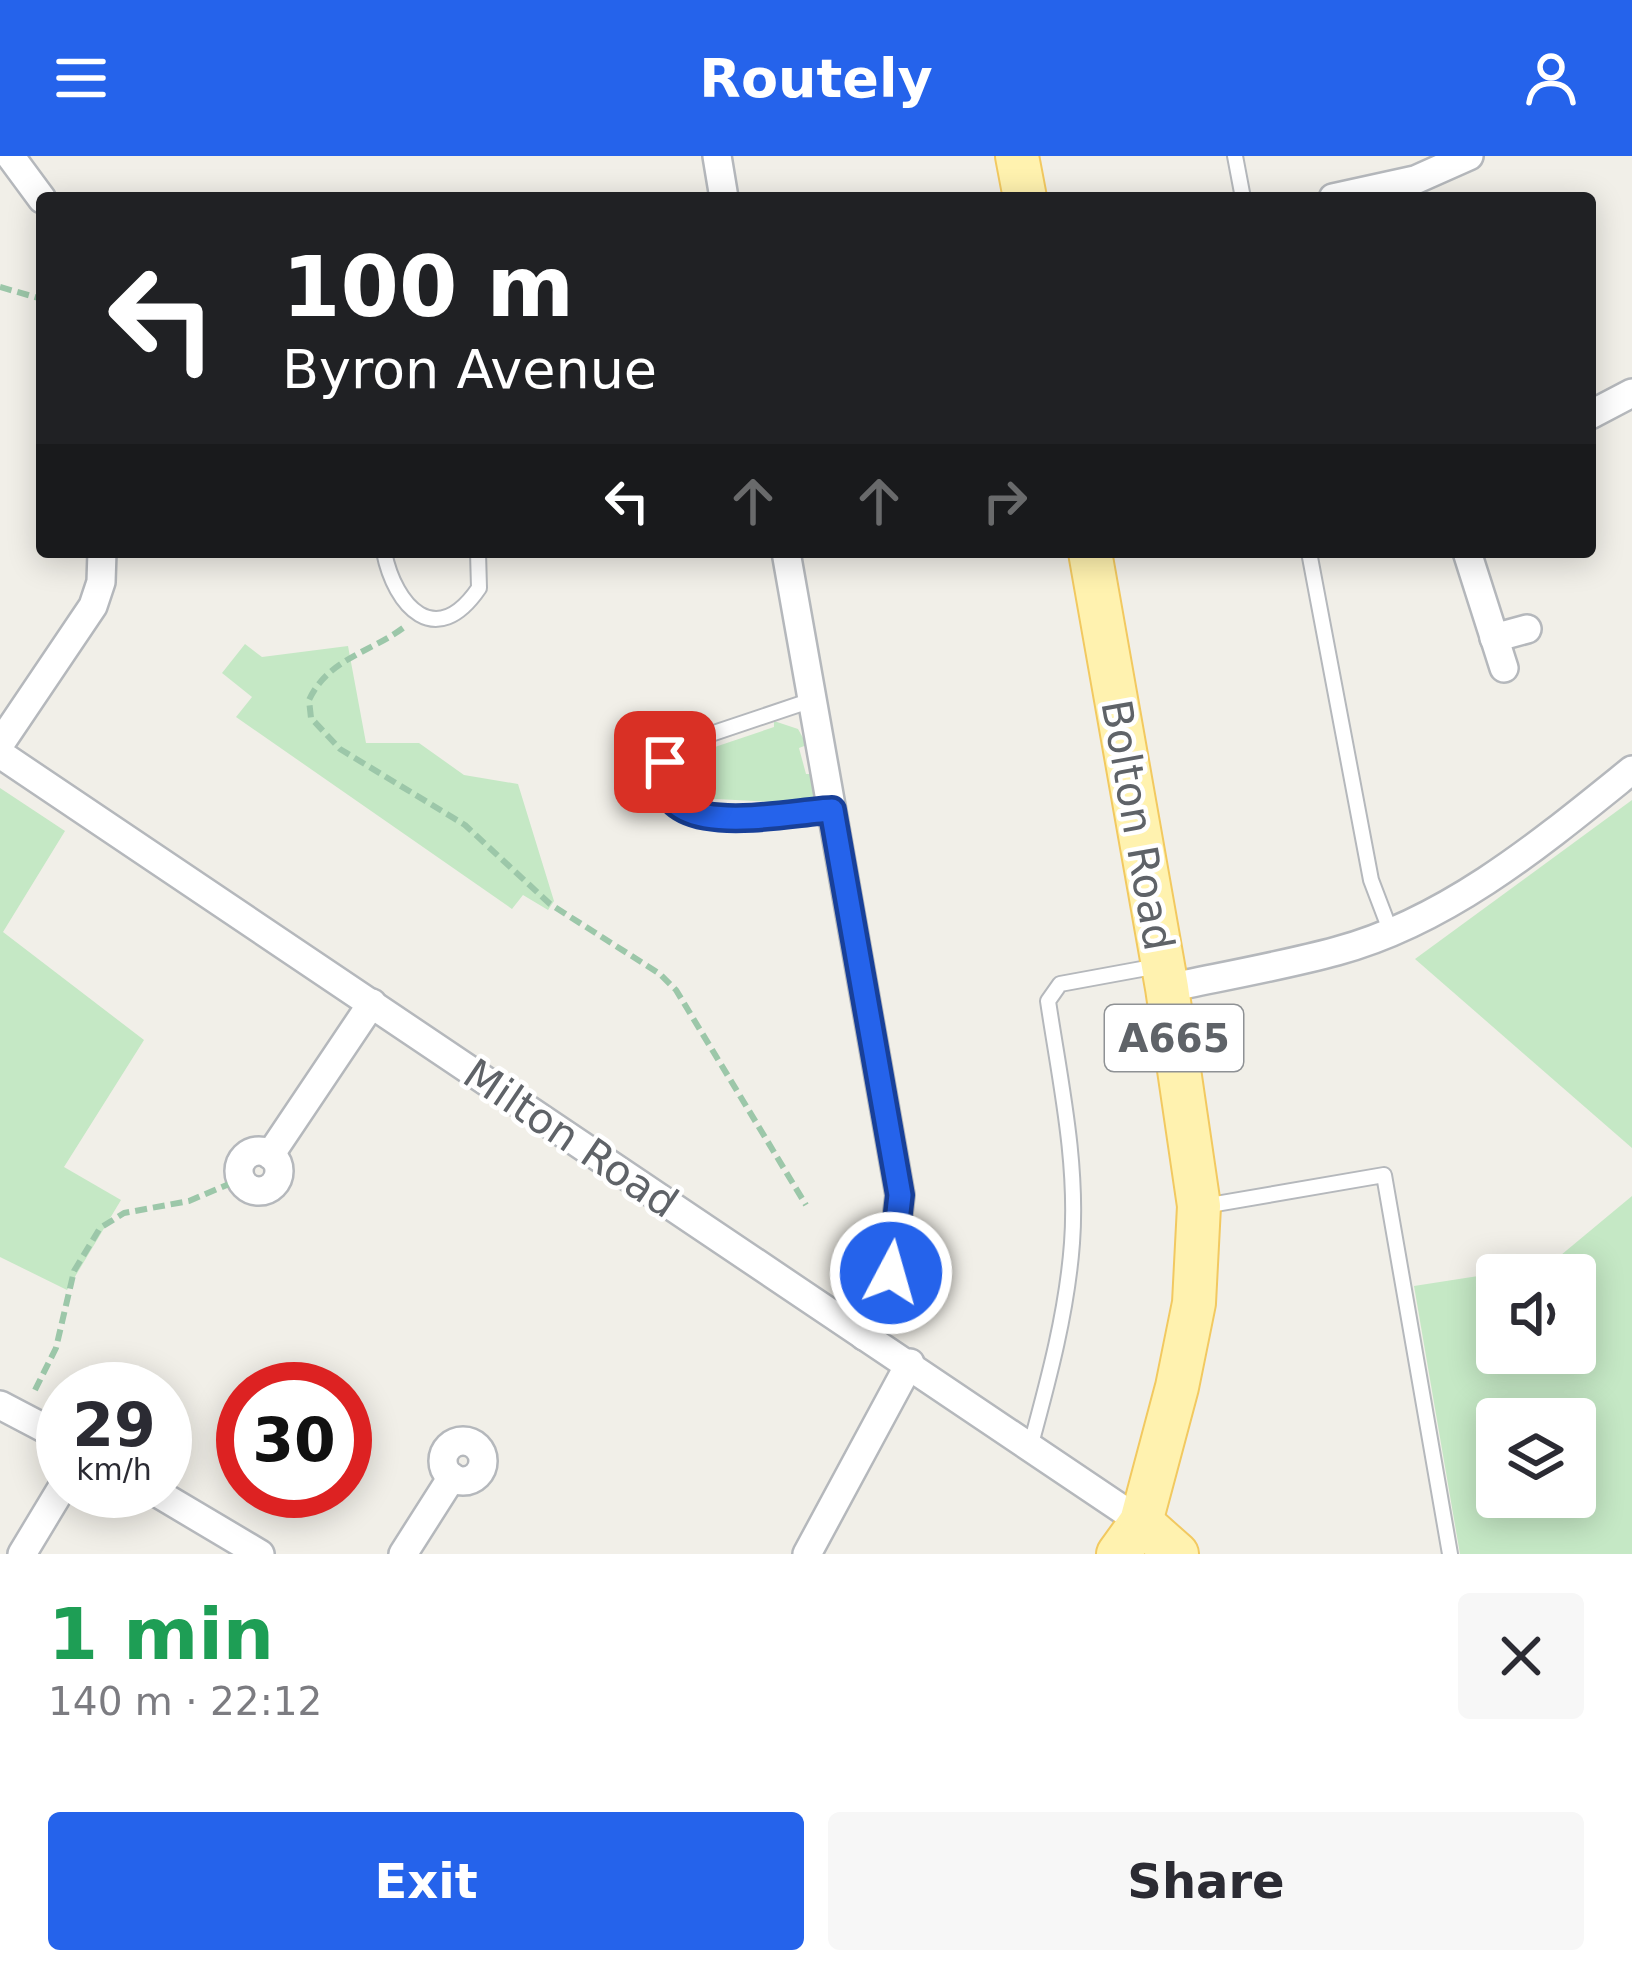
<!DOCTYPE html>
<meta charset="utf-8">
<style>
body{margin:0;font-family:"DejaVu Sans",sans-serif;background:#f7f7f7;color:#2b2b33;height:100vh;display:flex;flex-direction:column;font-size:45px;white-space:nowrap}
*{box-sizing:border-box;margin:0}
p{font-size:39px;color:#7c7c81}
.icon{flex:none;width:66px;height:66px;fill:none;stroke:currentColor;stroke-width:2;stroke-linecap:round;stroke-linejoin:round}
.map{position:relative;height:1398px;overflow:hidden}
.details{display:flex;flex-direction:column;background:#fff;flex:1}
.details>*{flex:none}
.guide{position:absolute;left:36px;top:36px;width:1560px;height:366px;border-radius:12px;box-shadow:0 6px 30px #0003;background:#202124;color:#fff;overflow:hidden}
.buttons{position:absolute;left:1476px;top:1098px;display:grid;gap:24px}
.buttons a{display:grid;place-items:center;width:120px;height:120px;border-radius:12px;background:#fff;box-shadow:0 6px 30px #0003;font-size:60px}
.speed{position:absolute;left:36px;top:1206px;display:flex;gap:24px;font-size:60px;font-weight:700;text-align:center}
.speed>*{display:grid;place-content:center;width:156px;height:156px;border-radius:50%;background:#fff;box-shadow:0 6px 30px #0003;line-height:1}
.speed small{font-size:30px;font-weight:400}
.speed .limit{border:18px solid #d22;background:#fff;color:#111}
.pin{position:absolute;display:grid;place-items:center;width:102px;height:102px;color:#fff;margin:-51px;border-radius:24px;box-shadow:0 6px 18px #0006}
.me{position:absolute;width:132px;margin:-66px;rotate:6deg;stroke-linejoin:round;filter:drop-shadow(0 0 9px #0008)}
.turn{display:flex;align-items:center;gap:42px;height:252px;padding:0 48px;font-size:54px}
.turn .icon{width:156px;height:156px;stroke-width:2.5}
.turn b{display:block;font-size:84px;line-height:102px}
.lanes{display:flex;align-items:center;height:114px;padding:0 48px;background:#0003;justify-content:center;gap:60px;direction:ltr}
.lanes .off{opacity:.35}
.round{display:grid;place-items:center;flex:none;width:126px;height:126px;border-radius:12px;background:#f7f7f7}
.headline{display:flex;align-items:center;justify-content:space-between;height:204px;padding:0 48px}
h1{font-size:72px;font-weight:600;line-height:90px;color:#1e9e55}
.cta{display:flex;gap:24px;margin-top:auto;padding:24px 48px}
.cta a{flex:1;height:138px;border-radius:12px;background:#2563eb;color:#fff;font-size:48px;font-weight:600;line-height:138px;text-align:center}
.cta a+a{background:#f7f7f7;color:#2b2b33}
header{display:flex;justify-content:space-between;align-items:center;height:156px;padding:0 48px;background:#2563eb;color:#fff;font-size:54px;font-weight:600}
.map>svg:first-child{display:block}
.green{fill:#c5e8c5;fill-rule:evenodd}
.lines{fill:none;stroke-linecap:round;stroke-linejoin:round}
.lane-casing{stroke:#b5b8bc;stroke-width:18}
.street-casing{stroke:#b5b8bc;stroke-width:32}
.primary-casing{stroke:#f2c960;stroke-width:46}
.path{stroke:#9cc7a9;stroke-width:6;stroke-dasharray:12 6;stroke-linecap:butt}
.lane{stroke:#fff;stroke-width:14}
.street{stroke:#fff;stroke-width:27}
.primary{stroke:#fff2af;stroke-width:42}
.route-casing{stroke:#184099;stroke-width:30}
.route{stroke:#2563eb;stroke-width:21}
.labels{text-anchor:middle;stroke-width:9;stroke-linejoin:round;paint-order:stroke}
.shield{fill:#fff;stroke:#8f9295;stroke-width:3}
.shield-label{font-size:39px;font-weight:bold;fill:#5f6368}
.street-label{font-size:42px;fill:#5f6368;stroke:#fff}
</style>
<header><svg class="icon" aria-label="menu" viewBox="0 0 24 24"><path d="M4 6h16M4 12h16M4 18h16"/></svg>Routely<svg class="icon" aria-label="person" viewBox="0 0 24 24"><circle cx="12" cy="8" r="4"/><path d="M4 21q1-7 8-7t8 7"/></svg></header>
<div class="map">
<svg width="1632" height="1398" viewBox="0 0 1632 1398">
<rect width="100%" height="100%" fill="#f1efe8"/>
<g class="green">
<polygon points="245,488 262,501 348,490 366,587 419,587 464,619 518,628 554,745 548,754 523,739 512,753 236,561 252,541 222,517"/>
<polygon points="774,565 798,573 807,589 799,592 806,618 813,618 817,643 810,648 697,642 682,617 697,597 774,571"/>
<polygon points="0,632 65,675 3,776 144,884 64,1011 121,1044 67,1134 0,1101"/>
<polygon points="1632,644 1632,992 1415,803"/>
<path d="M1632,1040V1398H1460L1414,1130L1549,1109ZM1575,1119V1197H1497V1119ZM1575,1263V1341H1497V1263Z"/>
</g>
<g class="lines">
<defs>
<g id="lane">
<polyline points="1235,0 1243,42"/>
<path d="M384,396C395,451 436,495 479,432L478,396"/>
<polyline points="1309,396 1371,724 1390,774"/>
<polyline points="812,544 681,588 665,606 664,632 690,660 833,654"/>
<polyline points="1204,1050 1384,1019 1450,1398"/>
<path d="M1031,1288C1049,1222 1067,1155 1072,1087C1078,1006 1060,925 1048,845L1060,828L1158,810"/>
</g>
<g id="street">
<polyline points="717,0 724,42"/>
<polyline points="11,1 42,43"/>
<polyline points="1333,42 1415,24 1469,0"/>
<polyline points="1590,259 1632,237"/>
<polyline points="786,396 900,1039 891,1117 864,1180"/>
<polyline points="1467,396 1504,512"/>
<polyline points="1494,482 1527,473"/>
<polyline points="0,588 93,450 101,426 102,396"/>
<polyline points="0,598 1141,1366"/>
<path d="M1167,832C1224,820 1282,810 1337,795C1449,765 1544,685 1632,614"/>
<circle cx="259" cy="1015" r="20"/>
<polyline points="270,999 372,847"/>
<polyline points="0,1249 63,1282"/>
<circle cx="463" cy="1305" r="20"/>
<polyline points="154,1335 260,1398"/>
<polyline points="22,1398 63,1330"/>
<polyline points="403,1398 452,1321"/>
<polyline points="807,1398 910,1207"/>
</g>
<g id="primary">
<polyline points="1017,0 1025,42"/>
<polyline points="1090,396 1167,832 1199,1050 1194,1147 1177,1231 1141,1366 1118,1398"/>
<polyline points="1141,1366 1177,1398"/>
</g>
</defs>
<use href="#lane" class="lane-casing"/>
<use href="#street" class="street-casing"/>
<use href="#primary" class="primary-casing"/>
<g class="path">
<polyline points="0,131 42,143"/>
<path d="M403,472C369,497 328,503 309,544L311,562L340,593L465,669L550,748L660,818L676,834L806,1049"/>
<polyline points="35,1234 56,1192 74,1115 100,1072 124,1057 189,1045 241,1023"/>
</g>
<use href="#lane" class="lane"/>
<use href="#street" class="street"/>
<use href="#primary" class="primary"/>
</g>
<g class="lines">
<defs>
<path id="route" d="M665,606C649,689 784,656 832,654L900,1039L891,1117"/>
</defs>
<use href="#route" class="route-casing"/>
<use href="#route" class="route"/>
</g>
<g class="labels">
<rect class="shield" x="1105" y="849" width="138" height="66" rx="9"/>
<g class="shield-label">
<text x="1174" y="896">A665</text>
</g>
<g class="street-label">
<text transform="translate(1138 669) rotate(80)" y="15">Bolton Road</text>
<text transform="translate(571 982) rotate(34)" y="15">Milton Road</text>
</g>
</g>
</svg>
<div class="buttons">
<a><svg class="icon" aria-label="sound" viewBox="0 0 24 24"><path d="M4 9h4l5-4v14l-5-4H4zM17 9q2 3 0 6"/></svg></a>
<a><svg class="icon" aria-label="layers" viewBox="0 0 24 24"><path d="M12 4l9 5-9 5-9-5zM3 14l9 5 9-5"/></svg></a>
</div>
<div class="speed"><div>29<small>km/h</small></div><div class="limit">30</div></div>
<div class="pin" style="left:665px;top:606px;background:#d93025"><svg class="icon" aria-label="arrive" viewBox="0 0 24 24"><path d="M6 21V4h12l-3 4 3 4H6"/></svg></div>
<svg class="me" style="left:891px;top:1117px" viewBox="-20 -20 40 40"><circle r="17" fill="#2563eb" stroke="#fff" stroke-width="3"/><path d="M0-11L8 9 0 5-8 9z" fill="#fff"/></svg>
<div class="guide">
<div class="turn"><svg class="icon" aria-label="left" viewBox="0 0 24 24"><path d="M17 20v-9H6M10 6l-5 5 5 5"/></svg><div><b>100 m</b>Byron Avenue</div></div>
<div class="lanes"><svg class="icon" aria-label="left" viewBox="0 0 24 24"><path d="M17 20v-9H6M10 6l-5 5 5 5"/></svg><svg class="icon off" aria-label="ahead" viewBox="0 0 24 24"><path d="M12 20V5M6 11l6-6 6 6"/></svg><svg class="icon off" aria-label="ahead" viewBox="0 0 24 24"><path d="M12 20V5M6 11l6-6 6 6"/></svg><svg class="icon off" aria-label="right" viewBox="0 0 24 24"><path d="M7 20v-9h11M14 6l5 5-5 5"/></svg></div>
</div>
</div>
<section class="details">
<div class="headline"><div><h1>1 min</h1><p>140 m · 22:12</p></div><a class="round"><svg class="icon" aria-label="close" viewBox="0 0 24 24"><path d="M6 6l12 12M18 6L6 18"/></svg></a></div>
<div class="cta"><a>Exit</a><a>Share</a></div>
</section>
